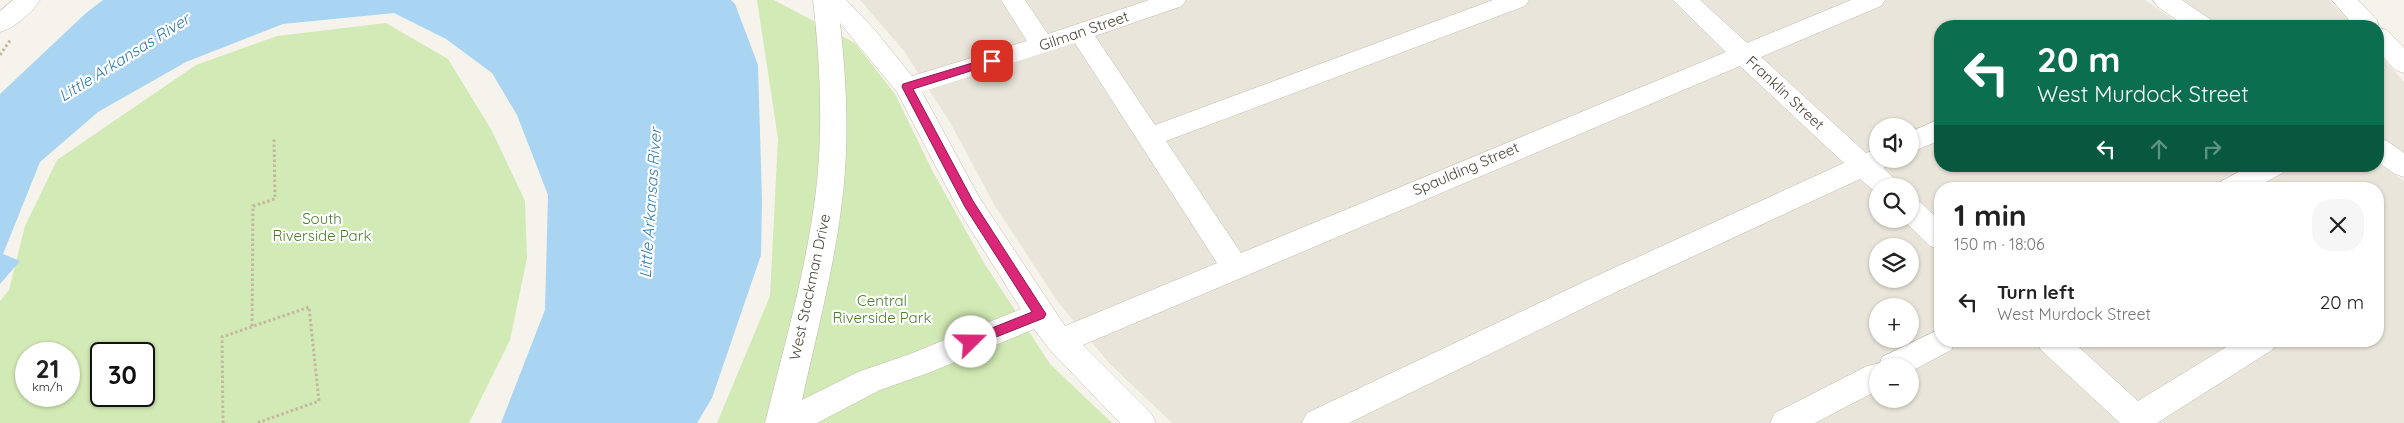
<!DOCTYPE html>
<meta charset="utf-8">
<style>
body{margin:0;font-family:Quicksand,sans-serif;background:#f6f6f6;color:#222;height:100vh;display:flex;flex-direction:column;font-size:19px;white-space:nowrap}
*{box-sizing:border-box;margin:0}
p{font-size:16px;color:#767676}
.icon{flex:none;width:28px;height:28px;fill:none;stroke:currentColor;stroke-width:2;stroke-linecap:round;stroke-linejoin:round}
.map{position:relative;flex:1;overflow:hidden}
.panel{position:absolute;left:1934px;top:182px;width:450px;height:165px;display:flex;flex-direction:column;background:#fff;border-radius:20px;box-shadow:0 1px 4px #0004}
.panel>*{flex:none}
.hud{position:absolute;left:1934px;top:20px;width:450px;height:152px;border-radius:20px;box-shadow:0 1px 4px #0004;background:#0b6e4f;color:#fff;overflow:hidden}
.tools{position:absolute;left:1869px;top:118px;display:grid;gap:10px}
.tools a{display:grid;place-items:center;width:50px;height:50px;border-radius:50%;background:#fff;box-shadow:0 1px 4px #0004;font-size:25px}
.speed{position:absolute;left:15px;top:342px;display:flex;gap:10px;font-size:25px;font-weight:700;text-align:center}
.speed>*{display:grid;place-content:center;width:65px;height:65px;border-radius:50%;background:#fff;box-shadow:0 1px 4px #0004;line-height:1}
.speed small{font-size:12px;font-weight:400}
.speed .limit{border:2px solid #111;border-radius:8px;background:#fff;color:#111}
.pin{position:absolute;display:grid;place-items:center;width:42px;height:42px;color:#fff;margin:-21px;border-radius:10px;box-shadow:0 2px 8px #0006}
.me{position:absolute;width:55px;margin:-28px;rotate:68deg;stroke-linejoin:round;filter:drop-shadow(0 0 4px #0008)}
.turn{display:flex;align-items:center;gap:18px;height:105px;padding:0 20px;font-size:22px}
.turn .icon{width:65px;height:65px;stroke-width:2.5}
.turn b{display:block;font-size:35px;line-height:42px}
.lanes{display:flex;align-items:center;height:48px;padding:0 20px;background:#0003;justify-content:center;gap:25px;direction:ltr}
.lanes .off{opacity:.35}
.round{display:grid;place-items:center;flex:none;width:52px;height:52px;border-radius:20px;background:#f6f6f6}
.head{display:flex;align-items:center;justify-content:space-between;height:85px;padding:0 20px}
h1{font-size:30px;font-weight:700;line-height:38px}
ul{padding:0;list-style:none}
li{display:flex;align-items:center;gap:15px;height:70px;padding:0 20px}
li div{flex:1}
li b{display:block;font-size:19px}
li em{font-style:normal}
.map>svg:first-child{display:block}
.residential{fill:#eae5da;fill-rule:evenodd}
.green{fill:#d2eab5;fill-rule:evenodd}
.water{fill:#a9d4f2}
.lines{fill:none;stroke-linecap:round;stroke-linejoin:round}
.minor-casing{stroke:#c2bbae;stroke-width:1}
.path{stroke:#c4b79f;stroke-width:3;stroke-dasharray:2.5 2.5;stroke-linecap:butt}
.minor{fill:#fff;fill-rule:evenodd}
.route{fill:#db2777;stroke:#8e194d}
.labels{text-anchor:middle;stroke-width:4.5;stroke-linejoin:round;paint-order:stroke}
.street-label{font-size:15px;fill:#4b4439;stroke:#fff}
.park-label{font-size:15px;fill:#4a7f2a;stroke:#fff}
.water-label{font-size:16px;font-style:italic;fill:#2e7ab2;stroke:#fff}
</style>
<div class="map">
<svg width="2404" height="423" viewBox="0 0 2404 423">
<rect width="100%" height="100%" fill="#f6f3ec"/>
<g class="residential">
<path d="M860,0H2145L2183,26H1940V166H2378V163L2404,181V423H1172L1109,363L1058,302L995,206L951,124L904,51ZM1878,126H1910V159H1878ZM1878,186H1910V219H1878ZM1940,189H2378V341H1940ZM1878,246H1910V279H1878ZM1878,306H1910V339H1878ZM1878,366H1910V399H1878Z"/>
<polygon points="2180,0 2329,0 2353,26 2218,26"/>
<polygon points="2378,53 2404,82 2404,154 2378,136"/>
</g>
<g class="green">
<polygon points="757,0 774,0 855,43 895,94 933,172 984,263 1050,364 1112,423 717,423 770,296 778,139"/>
<path d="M386,23L448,59L492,131L525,201L527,258L510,340L469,423H0V301L9,290L25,226L57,160L196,65L277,36ZM26,354H69V396H26ZM101,354H144V396H101Z"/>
</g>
<polygon class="water" points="103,0 731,0 735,4 758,65 762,200 761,255 712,398 697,423 501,423 545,310 548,195 517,115 492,73 446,39 394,13 283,24 186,62 98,112 40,162 3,254 20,261 0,284 0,94 86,13"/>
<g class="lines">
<defs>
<g id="minor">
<path d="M13,0H40C32,13 14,28 0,32V11Z"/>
<path d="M813,0H846L874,29L912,76L1027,41L1001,0H1025L1048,34L1149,0H1186L1182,6L1095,36L1155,125L1493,0H1529L1525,6L1166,141L1241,253L1726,52L1673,0H1700L1747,43L1851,0H1885L1881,6L1761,57L1866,153L1878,149V159H1891L1887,166L1883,168L1895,179L1899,186H1878V194L1860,179L1614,293L1349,423H1302L1307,413L1594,277L1844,163L1740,66L1083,345L1151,413L1156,423H1120L1050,350L1034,329L931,372L880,390L817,423H765C785,343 808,264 817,182C823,121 820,61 813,0ZM840,23L897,92L959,211L1021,309L910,354L858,372L802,400C818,328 837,257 844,183C849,130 846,76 840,23ZM1075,43L1217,263L1065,326L979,197L922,92Z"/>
<polygon points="2153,0 2182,0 2211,20 2214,26 2185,26 2157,6"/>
<polygon points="2332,0 2358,0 2377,20 2379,28 2387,30 2404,48 2404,73 2395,70 2378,51 2378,26 2354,26"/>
<polygon points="1940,119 1940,140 1910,153 1910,132"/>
<polygon points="2378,138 2387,141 2404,153 2404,177 2395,174 2378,162"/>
<polygon points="2250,166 2286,166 2282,173 2254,189 2217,189 2220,182"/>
<polygon points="1910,199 1920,202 1940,221 1940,249 1930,246 1902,219 1910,219"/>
<polygon points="1940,329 1940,341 1956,341 1951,350 1910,372 1910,366 1878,366 1878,390 1815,423 1770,423 1775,413 1867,366 1880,363 1882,357"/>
<polygon points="2036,341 2072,341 2138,401 2236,341 2277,341 2272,350 2157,423 2120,423 2041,350"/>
</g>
</defs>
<use href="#minor" class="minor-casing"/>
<g class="path">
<polyline points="0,55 11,39"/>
<polyline points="252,326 253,206 275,199 274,138"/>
<polyline points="223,423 222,337 309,307 319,401 257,423"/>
</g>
<use href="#minor" class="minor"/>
</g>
<polygon class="route" points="992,57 996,58 996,63 913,89 973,201 1046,314 1044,318 971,347 965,342 967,338 1032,312 965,207 902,87 903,84"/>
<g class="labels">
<g class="street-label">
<text transform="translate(1084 31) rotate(-19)" y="5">Gilman Street</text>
<text transform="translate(1785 93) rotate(43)" y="5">Franklin Street</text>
<text transform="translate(1466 169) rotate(-23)" y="5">Spaulding Street</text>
<text transform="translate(810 287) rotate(-78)" y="5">West Stackman Drive</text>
</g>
<g class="park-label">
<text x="322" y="224">South<tspan x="322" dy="17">Riverside Park</tspan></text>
<text x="882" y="306">Central<tspan x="882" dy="17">Riverside Park</tspan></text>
</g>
<g class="water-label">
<text transform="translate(124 57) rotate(-32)" y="6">Little Arkansas River</text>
<text transform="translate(650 203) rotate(-86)" y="6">Little Arkansas River</text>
</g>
</g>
</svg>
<div class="tools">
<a><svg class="icon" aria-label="sound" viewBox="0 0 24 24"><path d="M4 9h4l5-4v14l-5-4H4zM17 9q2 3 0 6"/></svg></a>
<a><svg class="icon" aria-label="search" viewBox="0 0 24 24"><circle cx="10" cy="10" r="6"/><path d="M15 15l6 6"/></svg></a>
<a><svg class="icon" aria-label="layers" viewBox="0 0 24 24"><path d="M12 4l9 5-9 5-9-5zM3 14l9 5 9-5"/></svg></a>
<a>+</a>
<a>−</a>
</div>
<div class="speed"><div>21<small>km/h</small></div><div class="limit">30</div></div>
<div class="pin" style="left:992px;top:61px;background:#d93025"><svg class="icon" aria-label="arrive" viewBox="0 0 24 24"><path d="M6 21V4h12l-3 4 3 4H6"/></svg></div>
<svg class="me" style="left:971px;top:342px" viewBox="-20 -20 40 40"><circle r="19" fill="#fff"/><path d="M0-13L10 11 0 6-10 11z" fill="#db2777"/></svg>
<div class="hud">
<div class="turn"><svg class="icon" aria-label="left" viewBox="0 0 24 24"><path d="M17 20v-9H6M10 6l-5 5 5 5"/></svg><div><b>20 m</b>West Murdock Street</div></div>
<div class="lanes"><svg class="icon" aria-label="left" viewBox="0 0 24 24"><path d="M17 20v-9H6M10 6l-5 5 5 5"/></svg><svg class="icon off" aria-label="ahead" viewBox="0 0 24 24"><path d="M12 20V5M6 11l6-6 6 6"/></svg><svg class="icon off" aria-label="right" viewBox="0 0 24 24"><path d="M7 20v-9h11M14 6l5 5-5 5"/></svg></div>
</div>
<section class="panel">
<div class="head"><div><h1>1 min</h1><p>150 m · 18:06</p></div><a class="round"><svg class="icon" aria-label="close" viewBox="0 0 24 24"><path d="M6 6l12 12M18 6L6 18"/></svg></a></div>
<ul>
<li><svg class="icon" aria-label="left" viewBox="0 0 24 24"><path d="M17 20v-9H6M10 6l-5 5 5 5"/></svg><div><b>Turn left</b><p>West Murdock Street</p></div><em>20 m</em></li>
</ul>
</section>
</div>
